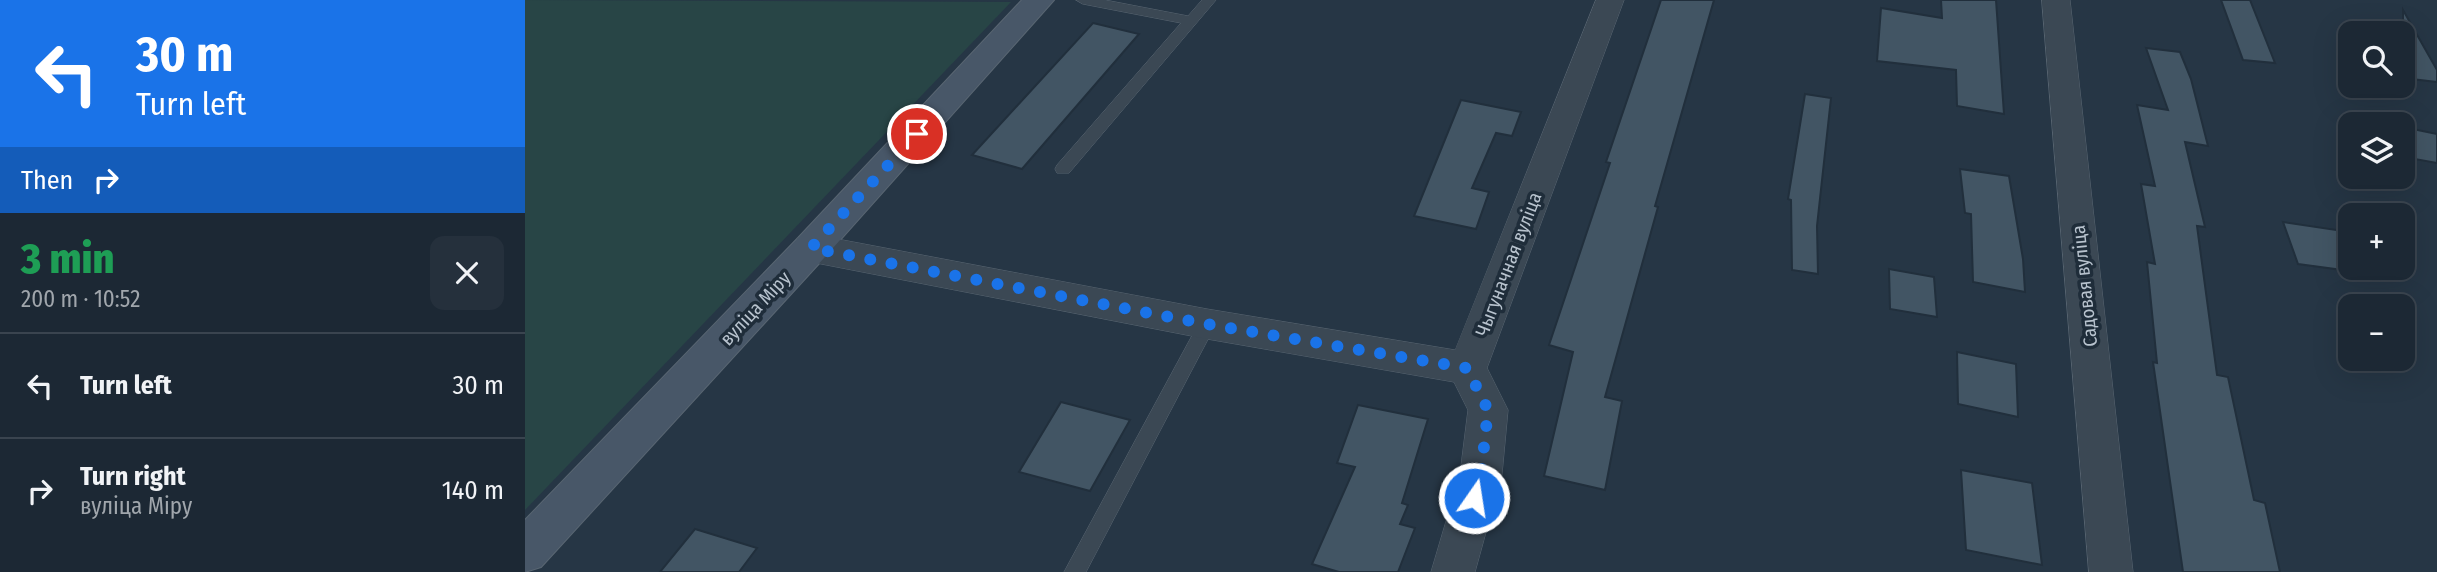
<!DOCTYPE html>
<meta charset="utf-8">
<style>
body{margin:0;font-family:"Fira Sans Condensed",sans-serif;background:#25303c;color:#f1f3f6;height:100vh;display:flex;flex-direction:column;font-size:26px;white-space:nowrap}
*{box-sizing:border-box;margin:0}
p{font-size:23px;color:#a0a6ac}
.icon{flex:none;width:38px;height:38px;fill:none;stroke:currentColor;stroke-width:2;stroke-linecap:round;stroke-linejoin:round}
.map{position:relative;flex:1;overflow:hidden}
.details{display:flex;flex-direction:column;background:#1c2834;width:525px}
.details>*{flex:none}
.banner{background:#1a73e8;color:#fff;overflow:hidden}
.tools{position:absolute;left:1813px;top:21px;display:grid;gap:14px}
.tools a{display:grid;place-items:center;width:77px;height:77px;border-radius:14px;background:#1c2834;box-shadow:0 7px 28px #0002,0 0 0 2px #3a444f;font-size:35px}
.pin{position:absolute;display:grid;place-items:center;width:60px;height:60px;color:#fff;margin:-30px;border:4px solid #fff;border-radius:50%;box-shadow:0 2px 7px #0007}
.me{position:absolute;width:77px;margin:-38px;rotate:13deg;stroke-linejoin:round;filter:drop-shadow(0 0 5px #0008)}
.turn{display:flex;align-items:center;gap:24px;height:147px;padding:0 21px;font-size:32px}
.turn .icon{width:91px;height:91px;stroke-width:2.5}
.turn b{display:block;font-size:49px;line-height:60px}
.then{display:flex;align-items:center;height:66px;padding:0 21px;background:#0003;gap:14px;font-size:26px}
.round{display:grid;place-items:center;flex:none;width:74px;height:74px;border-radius:14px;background:#25303c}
.overview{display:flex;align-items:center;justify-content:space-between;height:119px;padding:0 21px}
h1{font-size:42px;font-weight:800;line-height:52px;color:#1e9e55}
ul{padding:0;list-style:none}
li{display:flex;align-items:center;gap:21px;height:105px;padding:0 21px;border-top:2px solid #3a444f}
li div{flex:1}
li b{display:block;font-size:26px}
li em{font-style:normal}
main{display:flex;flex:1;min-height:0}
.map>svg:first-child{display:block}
.green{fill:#284546}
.building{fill:#425564;stroke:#212f3c;stroke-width:2}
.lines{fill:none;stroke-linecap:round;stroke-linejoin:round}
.lane-casing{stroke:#596672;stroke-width:1}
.street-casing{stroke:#596672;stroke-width:1}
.secondary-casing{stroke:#596672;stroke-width:2}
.lane{fill:#3b4854;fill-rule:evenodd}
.street{fill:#3b4854;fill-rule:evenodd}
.secondary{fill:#485768;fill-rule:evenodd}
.route{stroke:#1a73e8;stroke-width:12;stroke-dasharray:0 21.6}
.labels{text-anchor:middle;stroke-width:7;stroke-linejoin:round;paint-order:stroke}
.street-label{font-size:19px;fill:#b8c3ce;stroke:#1f2d3a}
</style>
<main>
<section class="details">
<div class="banner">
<div class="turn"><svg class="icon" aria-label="left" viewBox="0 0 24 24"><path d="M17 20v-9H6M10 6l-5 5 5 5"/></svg><div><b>30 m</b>Turn left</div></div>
<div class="then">Then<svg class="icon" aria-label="right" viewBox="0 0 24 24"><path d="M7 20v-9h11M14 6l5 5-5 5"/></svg></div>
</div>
<div class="overview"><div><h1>3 min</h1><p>200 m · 10:52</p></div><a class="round"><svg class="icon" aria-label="close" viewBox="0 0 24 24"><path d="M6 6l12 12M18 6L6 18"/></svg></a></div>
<ul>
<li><svg class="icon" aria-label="left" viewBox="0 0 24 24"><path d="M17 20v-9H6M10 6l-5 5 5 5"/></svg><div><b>Turn left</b></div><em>30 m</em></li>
<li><svg class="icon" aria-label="right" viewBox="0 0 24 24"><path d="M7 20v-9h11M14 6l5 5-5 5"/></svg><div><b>Turn right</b><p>вуліца Міру</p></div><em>140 m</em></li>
</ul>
</section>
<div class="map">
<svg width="1912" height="572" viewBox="0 0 1912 572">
<rect width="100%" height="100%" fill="#263645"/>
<polygon class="green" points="0,0 486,2 0,510"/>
<g class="building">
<polygon points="1136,0 1189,0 1130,206 1133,207 1080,397 1097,401 1080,490 1019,476 1048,352 1024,345 1085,163 1081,162"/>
<polygon points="1416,0 1471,0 1479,114 1432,106 1431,70 1352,61 1356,8 1417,18"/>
<polygon points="1696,0 1725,0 1750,63 1718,60"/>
<polygon points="1878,10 1912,70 1912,82 1878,78"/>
<polygon points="568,23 614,34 497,169 447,155"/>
<polygon points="1621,48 1655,52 1666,79 1683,146 1660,142 1680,227 1672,226 1692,375 1703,377 1729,500 1740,503 1755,572 1658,572 1628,362 1632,363 1622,262 1630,264 1616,184 1630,186 1612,105 1643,110"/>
<polygon points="1280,94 1306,98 1292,226 1293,274 1267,270 1266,200 1263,199"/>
<polygon points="936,100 996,112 987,136 971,133 947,188 964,192 951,229 889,216"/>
<polygon points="1878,127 1912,134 1912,163 1884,158"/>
<polygon points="1435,169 1484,176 1498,259 1500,292 1448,282 1446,214 1440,213"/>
<polygon points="1758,222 1825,232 1825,271 1773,264"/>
<polygon points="1364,269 1409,277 1412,317 1365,309"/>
<polygon points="1432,352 1491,364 1493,417 1433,404"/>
<polygon points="536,402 605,420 565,491 494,472"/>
<polygon points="833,405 903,419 877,503 883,505 875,524 890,528 873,572 814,572 787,564 830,467 812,463"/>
<polygon points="1436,470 1507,483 1517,565 1441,550"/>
<polygon points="170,529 232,548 214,572 135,572"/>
</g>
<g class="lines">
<defs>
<g id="lane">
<polygon points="551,0 580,0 663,16 677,0 691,0 544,173 532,173 530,169 532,165 656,23 558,4"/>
<polygon points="682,317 688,319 691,324 561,572 539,572 676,319"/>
</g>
<g id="street">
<polygon points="1071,0 1099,0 962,368 983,410 977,474 950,572 906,572 935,474 943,410 929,382 682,339 286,262 273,258 268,248 273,238 286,234 682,309 930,350"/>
<polygon points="1517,0 1545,0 1608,572 1564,572"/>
</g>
<polygon id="secondary" points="497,0 529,0 299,258 16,567 0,572 0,520 273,238"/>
</defs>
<use href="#lane" class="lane-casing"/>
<use href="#street" class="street-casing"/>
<use href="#secondary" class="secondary-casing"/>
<use href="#lane" class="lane"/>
<use href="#street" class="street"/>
<use href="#secondary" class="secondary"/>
</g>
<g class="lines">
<polyline class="route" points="392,134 286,248 681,324 942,368 963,410 956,474 949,498"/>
</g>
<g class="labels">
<g class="street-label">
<text transform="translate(983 264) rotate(-69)" y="7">Чыгуначная вуліца</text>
<text transform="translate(1559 286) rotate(-96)" y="7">Садовая вуліца</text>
<text transform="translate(230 308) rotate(-47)" y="7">вуліца Міру</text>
</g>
</g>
</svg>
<div class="tools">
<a><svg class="icon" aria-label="search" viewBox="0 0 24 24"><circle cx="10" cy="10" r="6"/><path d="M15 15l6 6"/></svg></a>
<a><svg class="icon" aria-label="layers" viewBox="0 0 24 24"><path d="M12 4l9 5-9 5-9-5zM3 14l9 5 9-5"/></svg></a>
<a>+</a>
<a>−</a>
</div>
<div class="pin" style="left:392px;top:134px;background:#d93025"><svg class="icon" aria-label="arrive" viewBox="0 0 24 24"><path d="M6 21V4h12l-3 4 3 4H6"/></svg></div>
<svg class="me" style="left:949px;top:498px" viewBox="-20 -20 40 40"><circle r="17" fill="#1a73e8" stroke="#fff" stroke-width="3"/><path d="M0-11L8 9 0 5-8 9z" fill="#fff"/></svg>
</div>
</main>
